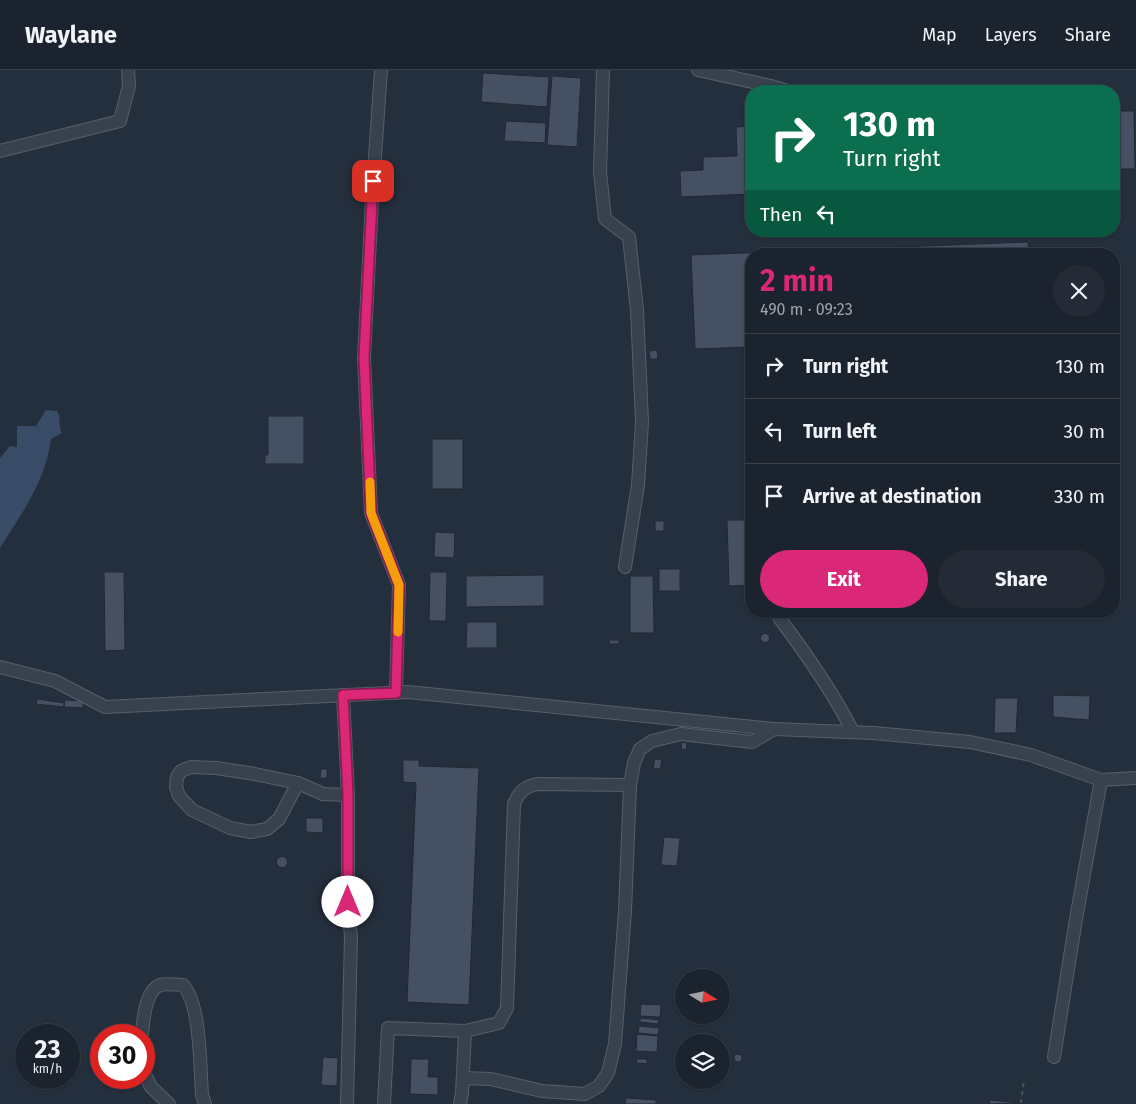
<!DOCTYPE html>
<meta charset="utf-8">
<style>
body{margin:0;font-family:"Fira Sans",sans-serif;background:#242b36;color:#f1f3f6;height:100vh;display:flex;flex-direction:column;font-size:19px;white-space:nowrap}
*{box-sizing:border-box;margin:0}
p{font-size:16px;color:#a0a4aa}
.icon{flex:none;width:28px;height:28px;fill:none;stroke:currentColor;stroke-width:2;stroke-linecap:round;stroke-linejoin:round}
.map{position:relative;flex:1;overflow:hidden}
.panel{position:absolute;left:745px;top:178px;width:375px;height:370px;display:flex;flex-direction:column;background:#1b232e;border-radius:20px;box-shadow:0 1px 4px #0004,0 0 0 1px #39404a}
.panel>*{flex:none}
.banner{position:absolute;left:745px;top:15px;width:375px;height:152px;border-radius:20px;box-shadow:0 1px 4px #0004,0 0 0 1px #39404a;background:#0b6e4f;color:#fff;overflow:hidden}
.needle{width:32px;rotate:100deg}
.tools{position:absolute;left:675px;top:899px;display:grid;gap:10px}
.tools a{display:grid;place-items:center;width:55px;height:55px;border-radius:50%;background:#1b232e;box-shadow:0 1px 4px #0004,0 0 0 1px #39404a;font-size:25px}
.speed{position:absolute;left:15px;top:954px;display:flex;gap:10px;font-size:25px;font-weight:700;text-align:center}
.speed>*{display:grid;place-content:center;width:65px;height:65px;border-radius:50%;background:#1b232e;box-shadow:0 1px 4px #0004,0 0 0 1px #39404a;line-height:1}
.speed small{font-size:12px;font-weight:400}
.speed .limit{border:8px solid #d22;background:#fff;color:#111}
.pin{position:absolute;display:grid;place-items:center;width:42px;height:42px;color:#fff;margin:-21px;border-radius:10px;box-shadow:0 2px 8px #0006}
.me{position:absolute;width:55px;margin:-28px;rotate:0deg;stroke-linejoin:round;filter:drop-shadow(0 0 4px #0008)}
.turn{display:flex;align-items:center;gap:18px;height:105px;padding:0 15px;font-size:22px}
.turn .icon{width:65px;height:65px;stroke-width:2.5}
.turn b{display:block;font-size:35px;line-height:42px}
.then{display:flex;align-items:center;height:48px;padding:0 15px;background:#0003;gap:10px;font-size:19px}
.round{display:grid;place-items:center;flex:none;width:52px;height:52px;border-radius:26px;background:#242b36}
.head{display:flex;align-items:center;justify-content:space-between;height:85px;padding:0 15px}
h1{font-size:30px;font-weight:700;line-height:38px;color:#db2777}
.primary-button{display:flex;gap:10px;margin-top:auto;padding:10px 15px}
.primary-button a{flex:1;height:58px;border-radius:30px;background:#db2777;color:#fff;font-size:20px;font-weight:700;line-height:58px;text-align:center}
.primary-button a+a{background:#242b36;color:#f1f3f6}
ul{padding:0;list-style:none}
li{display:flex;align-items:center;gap:15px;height:65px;padding:0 15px;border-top:1px solid #39404a}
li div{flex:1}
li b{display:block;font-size:19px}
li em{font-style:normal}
header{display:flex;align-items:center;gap:30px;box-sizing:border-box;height:70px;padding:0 25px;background:#1b232e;border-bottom:1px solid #39404a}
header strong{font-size:24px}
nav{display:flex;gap:28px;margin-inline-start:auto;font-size:18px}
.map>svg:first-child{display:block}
.water{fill:#394c67}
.building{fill:#455162;stroke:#1f2835}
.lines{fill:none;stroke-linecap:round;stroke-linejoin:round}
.minor-casing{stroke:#565f6c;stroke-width:14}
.path{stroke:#44595c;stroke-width:2;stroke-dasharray:4 4;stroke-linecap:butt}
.minor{stroke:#38414e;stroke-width:12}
.route-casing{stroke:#8e194d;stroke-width:12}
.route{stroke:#db2777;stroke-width:9}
.slow{stroke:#f59e0b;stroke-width:9}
</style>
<header>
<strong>Waylane</strong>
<nav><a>Map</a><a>Layers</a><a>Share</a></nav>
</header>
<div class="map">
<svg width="1136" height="1034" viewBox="0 0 1136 1034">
<rect width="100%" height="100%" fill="#242f3e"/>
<path class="water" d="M46,340L57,341C62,349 57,354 62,363L51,369C46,410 22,443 0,478V388L10,376L17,377V356H36Z"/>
<g class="building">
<polygon points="483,3 549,7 547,37 481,32"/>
<polygon points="552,6 581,8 577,77 547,75"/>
<polygon points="1114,41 1134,41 1135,99 1117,99 1117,88 1114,89"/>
<polygon points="750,45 751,45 751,124 681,127 680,101 703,100 703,87 737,86 736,57 751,56"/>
<polygon points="506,51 546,53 545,73 504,71"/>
<polygon points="1028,172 1029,184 751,184 751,277 695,279 691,185"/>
<polygon points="657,280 658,289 650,289 649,281"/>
<polygon points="268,346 304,346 304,394 265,394 265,385 268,385"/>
<rect x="432" y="369" width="31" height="50"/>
<polygon points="727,450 751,450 751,515 729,516"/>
<rect x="655" y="451" width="9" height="10"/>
<polygon points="435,462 455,463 454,488 434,487"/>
<rect x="659" y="499" width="21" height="22"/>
<polygon points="104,502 124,502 125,580 105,581"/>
<polygon points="430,502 447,502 446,551 429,551"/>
<polygon points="544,505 544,536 466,537 466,506"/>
<polygon points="630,506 653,506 654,563 630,563"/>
<polygon points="467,552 497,552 497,578 466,578"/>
<circle cx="765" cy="568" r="4.5"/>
<rect x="609" y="570" width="10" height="4"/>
<polygon points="1053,625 1090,626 1089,650 1053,647"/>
<polygon points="995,628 1018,628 1016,663 994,663"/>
<polygon points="37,629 64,633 64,637 36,634"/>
<polygon points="65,630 83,631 83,638 64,637"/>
<polygon points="682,672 687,673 686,680 681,679"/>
<polygon points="655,689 662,690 660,699 653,698"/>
<polygon points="403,690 419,690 419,696 479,698 469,935 407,932 416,713 403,712"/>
<polygon points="321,699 327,699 327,708 320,708"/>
<polygon points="306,748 323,748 323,763 306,762"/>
<polygon points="664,767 680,768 677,796 661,795"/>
<circle cx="282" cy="792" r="5.5"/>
<polygon points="641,934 661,935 660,947 640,946"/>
<polygon points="640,948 659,950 658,954 640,952"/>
<polygon points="639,956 659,958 658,965 638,963"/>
<polygon points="637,964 658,966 657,982 636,981"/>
<circle cx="738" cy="988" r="4"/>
<polygon points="323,987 338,988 337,1016 321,1015"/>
<polygon points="411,989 429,989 428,1007 438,1007 438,1025 410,1024"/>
<polygon points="637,989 647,989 647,994 636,993"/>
<polygon points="626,1028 656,1030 656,1034 625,1034"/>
<polygon points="990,1030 1021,1033 1024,1033 989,1034"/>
</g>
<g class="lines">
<defs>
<g id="minor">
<polyline points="381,0 372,130 364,288 371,443 399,515 396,623"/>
<polyline points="603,0 600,102 605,149 629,167 637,240 642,352 638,415 625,497"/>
<polyline points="698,0 771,16 788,21"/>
<polyline points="0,81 120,51 129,16 128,0"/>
<path d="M780,549C807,585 833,622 853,662"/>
<polyline points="0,597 55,611 105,637 408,622 774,659 874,663 970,672 1031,685 1101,710 1136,708"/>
<polyline points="343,625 348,725 348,832 351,867 347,1034"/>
<polyline points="298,713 279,749 267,759 251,762 230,758 192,740 179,726 176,717 177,707 181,701 191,697 216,698 255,704 298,713 323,724 348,725"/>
<path d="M142,965C143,951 145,921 160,915C166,913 176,915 183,915C201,934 200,998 202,1025L205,1034"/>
<polyline points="1054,987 1076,849 1101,710"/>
<polyline points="144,1002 151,1017 169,1034"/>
<polyline points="463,1008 491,1009 542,1021 585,1024 599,1016 608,1003 615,974 625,841 630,715 634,693 640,679 652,671 681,664 752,672 774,659"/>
<path d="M384,1034L388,958L465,961L499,953L507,938L514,734C519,722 524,717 537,714L630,715"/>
<polyline points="460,1034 462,1023 465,961"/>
</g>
</defs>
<use href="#minor" class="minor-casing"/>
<polyline class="path" points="1021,1033 1024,1009"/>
<use href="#minor" class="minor"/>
</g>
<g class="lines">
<defs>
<polyline id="route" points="348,832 348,725 343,625 396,623 399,515 371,443 364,288 373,111"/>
</defs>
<use href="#route" class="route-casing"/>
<use href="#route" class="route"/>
<polyline class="slow" points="370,412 371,443 399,515 398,562"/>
</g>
</svg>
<div class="tools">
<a><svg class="needle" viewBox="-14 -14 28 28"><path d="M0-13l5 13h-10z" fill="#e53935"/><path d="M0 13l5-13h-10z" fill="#a0a4aa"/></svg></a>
<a><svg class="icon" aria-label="layers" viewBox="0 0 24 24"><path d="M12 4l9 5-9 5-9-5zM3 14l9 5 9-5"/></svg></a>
</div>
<div class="speed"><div>23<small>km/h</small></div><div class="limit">30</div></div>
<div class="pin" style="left:373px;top:111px;background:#d93025"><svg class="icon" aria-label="arrive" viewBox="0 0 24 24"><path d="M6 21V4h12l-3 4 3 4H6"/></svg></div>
<svg class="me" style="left:348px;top:832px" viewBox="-20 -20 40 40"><circle r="19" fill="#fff"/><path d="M0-13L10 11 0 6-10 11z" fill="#db2777"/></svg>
<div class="banner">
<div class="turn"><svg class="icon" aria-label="right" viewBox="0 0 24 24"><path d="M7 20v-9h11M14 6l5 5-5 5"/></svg><div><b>130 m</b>Turn right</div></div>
<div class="then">Then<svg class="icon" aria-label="left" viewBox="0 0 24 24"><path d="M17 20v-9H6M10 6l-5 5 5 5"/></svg></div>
</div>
<section class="panel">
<div class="head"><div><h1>2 min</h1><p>490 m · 09:23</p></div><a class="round"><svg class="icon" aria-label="close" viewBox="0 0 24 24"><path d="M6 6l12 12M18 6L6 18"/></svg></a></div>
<ul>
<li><svg class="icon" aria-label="right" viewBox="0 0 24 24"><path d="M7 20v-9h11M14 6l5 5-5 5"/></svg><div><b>Turn right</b></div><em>130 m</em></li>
<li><svg class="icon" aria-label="left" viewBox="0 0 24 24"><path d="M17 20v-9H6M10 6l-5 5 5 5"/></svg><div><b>Turn left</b></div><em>30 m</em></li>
<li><svg class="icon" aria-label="arrive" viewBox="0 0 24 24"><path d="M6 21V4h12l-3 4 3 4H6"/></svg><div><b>Arrive at destination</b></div><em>330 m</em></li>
</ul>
<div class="primary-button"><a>Exit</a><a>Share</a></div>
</section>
</div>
